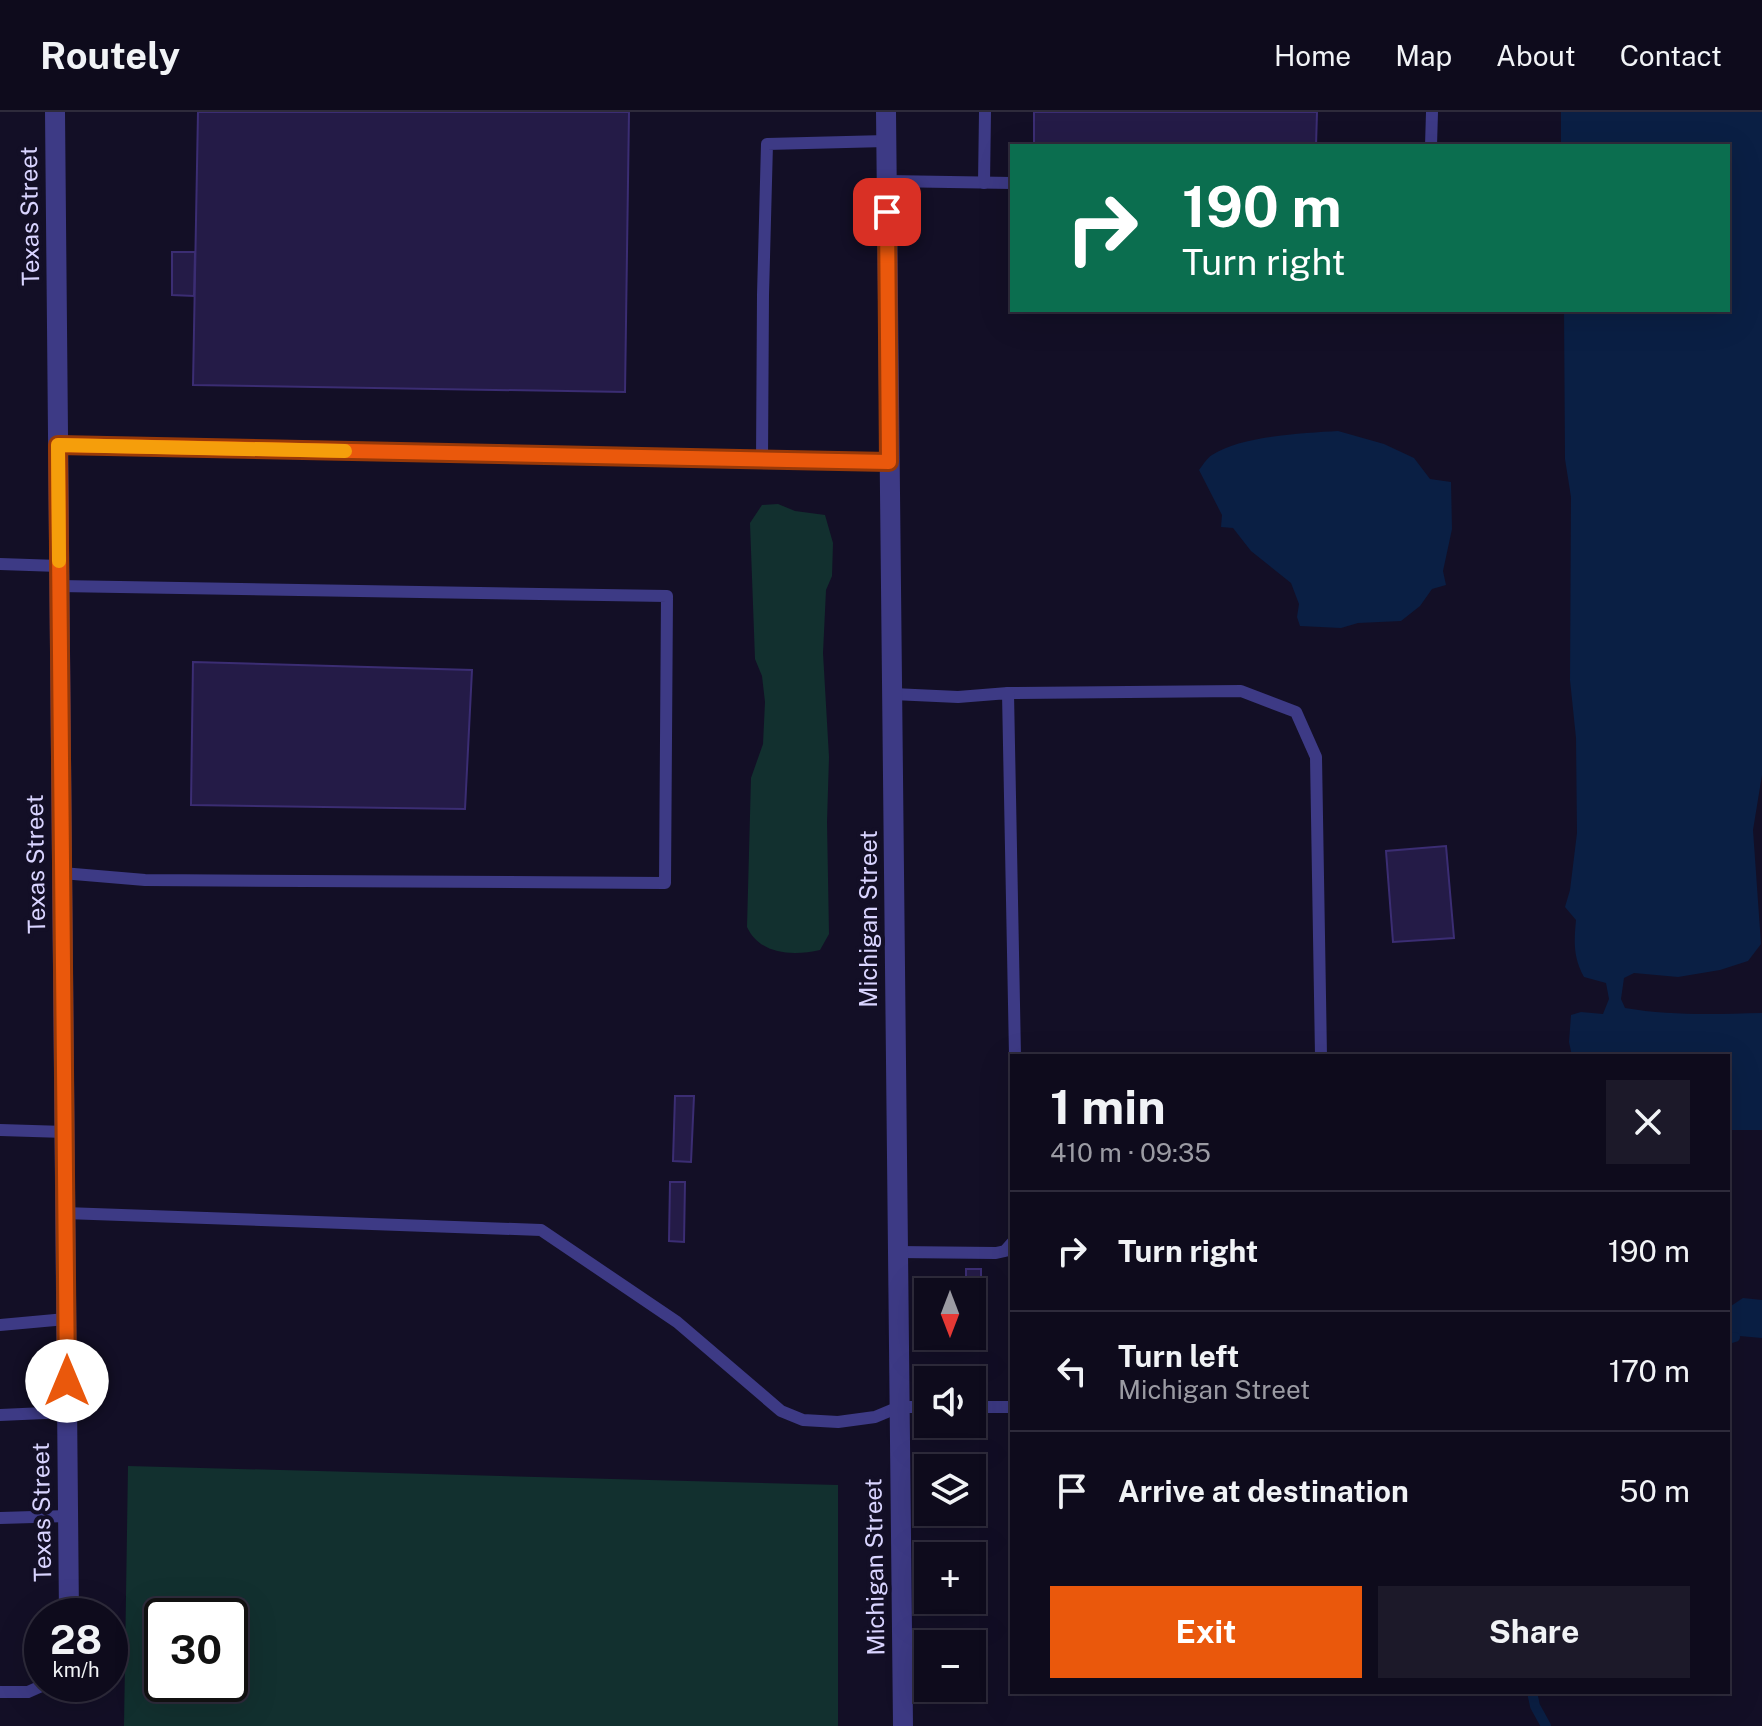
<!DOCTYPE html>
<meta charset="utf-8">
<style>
body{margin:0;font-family:"Public Sans",sans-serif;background:#1c1929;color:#f1f3f6;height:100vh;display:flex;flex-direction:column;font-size:30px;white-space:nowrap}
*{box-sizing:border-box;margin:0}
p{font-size:26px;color:#9b9ba3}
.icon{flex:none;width:44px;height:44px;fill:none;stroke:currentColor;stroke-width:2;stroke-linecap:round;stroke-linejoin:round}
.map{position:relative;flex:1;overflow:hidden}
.sheet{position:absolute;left:1010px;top:942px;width:720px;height:640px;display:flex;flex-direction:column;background:#0e0b1c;border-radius:0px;box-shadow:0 8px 32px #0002,0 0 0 2px #2e2b3b}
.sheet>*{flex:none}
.top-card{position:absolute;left:1010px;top:32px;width:720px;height:168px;border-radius:0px;box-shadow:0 8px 32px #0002,0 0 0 2px #2e2b3b;background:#0b6e4f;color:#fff;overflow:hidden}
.needle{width:52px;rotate:180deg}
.tools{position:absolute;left:914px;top:1166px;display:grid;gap:16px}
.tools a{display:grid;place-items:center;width:72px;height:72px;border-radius:0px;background:#0e0b1c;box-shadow:0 8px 32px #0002,0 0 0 2px #2e2b3b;font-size:40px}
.speed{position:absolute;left:24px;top:1486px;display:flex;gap:16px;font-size:40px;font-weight:700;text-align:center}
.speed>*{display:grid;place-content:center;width:104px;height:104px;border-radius:50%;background:#0e0b1c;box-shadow:0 8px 32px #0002,0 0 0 2px #2e2b3b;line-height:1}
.speed small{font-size:20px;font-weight:400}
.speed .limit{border:4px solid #111;border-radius:12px;background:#fff;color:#111}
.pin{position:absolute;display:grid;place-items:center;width:68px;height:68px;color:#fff;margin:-34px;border-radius:16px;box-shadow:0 4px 12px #0006}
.me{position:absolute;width:88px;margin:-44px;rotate:0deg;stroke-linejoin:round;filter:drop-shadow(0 0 6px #0008)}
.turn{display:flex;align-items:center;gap:28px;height:168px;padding:0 40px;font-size:36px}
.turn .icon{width:104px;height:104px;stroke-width:2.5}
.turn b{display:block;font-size:56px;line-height:68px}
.round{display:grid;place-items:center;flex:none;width:84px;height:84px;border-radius:0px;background:#1c1929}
.summary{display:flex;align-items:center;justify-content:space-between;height:136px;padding:0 40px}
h1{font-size:48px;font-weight:700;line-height:60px}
.action{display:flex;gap:16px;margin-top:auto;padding:16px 40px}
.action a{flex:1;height:92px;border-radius:0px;background:#ea580c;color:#fff;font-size:32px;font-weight:700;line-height:92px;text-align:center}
.action a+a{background:#1c1929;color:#f1f3f6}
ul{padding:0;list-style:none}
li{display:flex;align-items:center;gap:24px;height:120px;padding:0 40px;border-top:2px solid #2e2b3b}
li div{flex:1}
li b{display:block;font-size:30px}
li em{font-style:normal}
header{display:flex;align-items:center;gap:48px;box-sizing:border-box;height:112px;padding:0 40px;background:#0e0b1c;border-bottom:2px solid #2e2b3b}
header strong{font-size:38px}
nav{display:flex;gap:44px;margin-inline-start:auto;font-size:28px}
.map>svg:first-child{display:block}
.green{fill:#12302f;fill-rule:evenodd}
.water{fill:#0a1f44}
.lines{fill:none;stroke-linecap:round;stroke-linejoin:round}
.stream{stroke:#0a1f44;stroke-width:10}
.building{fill:#241b47;stroke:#3b2d73;stroke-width:2}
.service{stroke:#3d3a85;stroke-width:12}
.minor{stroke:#3d3a85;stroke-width:20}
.route-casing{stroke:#983908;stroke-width:20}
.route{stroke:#ea580c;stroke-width:14}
.slow{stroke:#f59e0b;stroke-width:14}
.labels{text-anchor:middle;stroke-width:8;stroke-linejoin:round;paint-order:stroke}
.street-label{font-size:24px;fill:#d9d4ff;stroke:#130f26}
</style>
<header>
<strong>Routely</strong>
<nav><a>Home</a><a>Map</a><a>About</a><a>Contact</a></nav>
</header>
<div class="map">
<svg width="1762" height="1614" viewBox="0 0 1762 1614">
<rect width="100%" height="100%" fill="#130f26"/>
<g class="green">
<path d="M778,392L795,399L825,403L833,431L832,464L826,478L823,541L829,645L827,710L829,822L820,838C793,844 760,843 747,815L751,666L763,632L765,590L762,564L755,547L750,411L762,393Z"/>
<path d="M128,1354L838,1373V1614H124ZM162,1504H230V1572H162Z"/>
</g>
<g class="water">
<path d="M1561,0H1762V663L1753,718L1761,832L1748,849L1720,858L1678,865L1634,861L1624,866L1621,887L1625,896C1671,904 1716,902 1762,901V1018H1728V944H1572L1569,930L1571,903L1581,900L1603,902L1609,887L1606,871L1584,865C1573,845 1574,830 1576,808L1565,795L1570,778L1577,721L1576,626L1570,568L1571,385L1565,347L1564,198H1728V34H1561Z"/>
<path d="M1338,319L1384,332L1414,346L1430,367L1451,370L1452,417L1443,459L1446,473L1432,477L1420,494L1401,509L1358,511L1341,516L1300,514L1297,505L1299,492L1291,471L1251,439L1233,416L1221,415L1222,403L1199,358C1203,353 1207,346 1212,343C1241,324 1304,321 1338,319Z"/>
<polygon points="1743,1186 1762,1188 1762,1226 1728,1223 1728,1196"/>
</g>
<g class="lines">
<g class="stream">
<polyline points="1728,1227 1735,1225"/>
<polyline points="1532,1580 1535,1594 1546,1614"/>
</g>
</g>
<g class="building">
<polygon points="198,0 629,0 625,280 193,273"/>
<polygon points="1034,0 1317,0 1316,34 1034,34"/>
<polygon points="172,140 195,140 194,184 172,183"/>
<polygon points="193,550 472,558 465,697 191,693"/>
<polygon points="1446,734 1454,826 1393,830 1386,739"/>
<polygon points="675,984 694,984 691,1050 673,1049"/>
<polygon points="670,1070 685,1070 684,1130 669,1129"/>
<polygon points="966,1157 981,1157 981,1226 966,1226 972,1224 972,1180 966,1180"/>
</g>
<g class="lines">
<g class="service">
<polyline points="1431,34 1432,0"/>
<polyline points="887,69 1012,71"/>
<polyline points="984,71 985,0"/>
<polyline points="58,333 889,350"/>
<polyline points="762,347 763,183 767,32 886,29"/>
<polyline points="0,452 59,454"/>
<polyline points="59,474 667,484 665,771 145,768 62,761"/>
<polyline points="1008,581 1241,579 1296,600 1316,645 1321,944"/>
<polyline points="893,582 958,585 1008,581 1015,944"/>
<polyline points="0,1018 65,1020"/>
<polyline points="65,1101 541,1118 677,1210 781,1299 803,1308 838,1310 875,1305 899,1295 928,1295"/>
<polyline points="897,1140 996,1141 1005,1139 1012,1131"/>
<polyline points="0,1213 66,1207"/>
<polyline points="972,1295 1012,1295"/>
<polyline points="0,1303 67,1300"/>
<polyline points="0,1406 68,1404"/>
<polyline points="0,1580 28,1580 46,1572"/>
</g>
<g class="minor">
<polyline points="55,0 69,1504"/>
<polyline points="886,0 903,1614"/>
</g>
</g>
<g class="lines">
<defs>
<polyline id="route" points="67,1269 58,333 889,350 887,100"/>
</defs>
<use href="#route" class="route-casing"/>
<use href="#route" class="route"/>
<polyline class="slow" points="59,449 58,333 345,339"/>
</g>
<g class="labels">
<g class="street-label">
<text transform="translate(30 104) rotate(-91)" y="8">Texas Street</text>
<text transform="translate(36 752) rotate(-91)" y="8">Texas Street</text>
<text transform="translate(869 807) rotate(-90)" y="8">Michigan Street</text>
<text transform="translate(42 1400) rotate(-91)" y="8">Texas Street</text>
<text transform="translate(875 1455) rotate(-91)" y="8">Michigan Street</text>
</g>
</g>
</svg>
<div class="tools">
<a><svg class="needle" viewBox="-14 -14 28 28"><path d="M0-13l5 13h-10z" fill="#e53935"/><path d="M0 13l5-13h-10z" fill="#9b9ba3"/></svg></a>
<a><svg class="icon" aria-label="sound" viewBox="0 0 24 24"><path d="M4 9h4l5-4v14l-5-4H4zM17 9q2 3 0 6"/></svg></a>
<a><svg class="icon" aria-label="layers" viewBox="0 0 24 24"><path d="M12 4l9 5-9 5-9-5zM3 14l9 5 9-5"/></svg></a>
<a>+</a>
<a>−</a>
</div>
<div class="speed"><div>28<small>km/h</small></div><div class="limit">30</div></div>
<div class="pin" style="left:887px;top:100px;background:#d93025"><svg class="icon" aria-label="arrive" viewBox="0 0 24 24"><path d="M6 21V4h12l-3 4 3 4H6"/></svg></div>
<svg class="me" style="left:67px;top:1269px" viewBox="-20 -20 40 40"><circle r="19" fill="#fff"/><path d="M0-13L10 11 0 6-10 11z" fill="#ea580c"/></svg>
<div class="top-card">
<div class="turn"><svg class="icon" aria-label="right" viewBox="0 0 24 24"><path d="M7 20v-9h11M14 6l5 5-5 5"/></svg><div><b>190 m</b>Turn right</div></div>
</div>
<section class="sheet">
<div class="summary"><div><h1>1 min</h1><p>410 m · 09:35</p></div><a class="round"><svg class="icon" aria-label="close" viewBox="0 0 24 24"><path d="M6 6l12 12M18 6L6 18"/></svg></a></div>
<ul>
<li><svg class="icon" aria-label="right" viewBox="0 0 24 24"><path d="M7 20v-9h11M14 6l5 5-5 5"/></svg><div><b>Turn right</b></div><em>190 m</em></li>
<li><svg class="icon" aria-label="left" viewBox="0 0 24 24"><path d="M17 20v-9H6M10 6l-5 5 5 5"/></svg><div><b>Turn left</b><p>Michigan Street</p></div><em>170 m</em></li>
<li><svg class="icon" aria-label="arrive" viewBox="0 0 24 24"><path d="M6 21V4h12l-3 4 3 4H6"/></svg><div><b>Arrive at destination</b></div><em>50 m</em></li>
</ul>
<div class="action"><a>Exit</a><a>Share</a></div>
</section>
</div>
